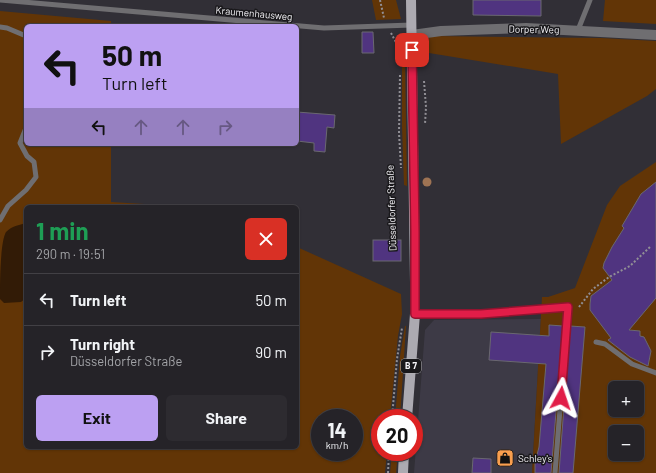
<!DOCTYPE html>
<meta charset="utf-8">
<style>
body{margin:0;font-family:Barlow,sans-serif;background:#2d2b30;color:#f1f3f6;height:100vh;display:flex;flex-direction:column;font-size:15px;white-space:nowrap}
*{box-sizing:border-box;margin:0}
p{font-size:13px;color:#a3a4a8}
.icon{flex:none;width:22px;height:22px;fill:none;stroke:currentColor;stroke-width:2;stroke-linecap:round;stroke-linejoin:round}
.map{position:relative;flex:1;overflow:hidden}
.side{position:absolute;left:24px;top:205px;width:275px;height:244px;display:flex;flex-direction:column;background:#252328;border-radius:6px;box-shadow:0 1px 3px #0004,0 0 0 1px #424045}
.side>*{flex:none}
.top-card{position:absolute;left:24px;top:24px;width:275px;height:122px;border-radius:6px;box-shadow:0 1px 3px #0004,0 0 0 1px #424045;background:#bca0f2;color:#111;overflow:hidden}
.fabs{position:absolute;left:608px;top:381px;display:grid;gap:8px}
.fabs a{display:grid;place-items:center;width:36px;height:36px;border-radius:6px;background:#252328;box-shadow:0 1px 3px #0004,0 0 0 1px #424045;font-size:20px}
.speed{position:absolute;left:311px;top:409px;display:flex;gap:8px;font-size:20px;font-weight:700;text-align:center}
.speed>*{display:grid;place-content:center;width:52px;height:52px;border-radius:50%;background:#252328;box-shadow:0 1px 3px #0004,0 0 0 1px #424045;line-height:1}
.speed small{font-size:10px;font-weight:400}
.speed .limit{border:6px solid #d22;background:#fff;color:#111}
.pin{position:absolute;display:grid;place-items:center;width:34px;height:34px;color:#fff;margin:-17px;border-radius:8px;box-shadow:0 2px 6px #0006}
.me{position:absolute;width:44px;margin:-22px;rotate:5deg;stroke-linejoin:round;filter:drop-shadow(0 0 3px #0008)}
.turn{display:flex;align-items:center;gap:14px;height:84px;padding:0 12px;font-size:18px}
.turn .icon{width:52px;height:52px;stroke-width:2.5}
.turn b{display:block;font-size:28px;line-height:34px}
.lanes{display:flex;align-items:center;height:38px;padding:0 12px;background:#0003;justify-content:center;gap:20px;direction:ltr}
.lanes .off{opacity:.35}
.round{display:grid;place-items:center;flex:none;width:42px;height:42px;border-radius:6px;background:#2d2b30}
.overview{display:flex;align-items:center;justify-content:space-between;height:68px;padding:0 12px}
h1{font-size:24px;font-weight:700;line-height:30px;color:#1e9e55}
.action{display:flex;gap:8px;margin-top:auto;padding:8px 12px}
.action a{flex:1;height:46px;border-radius:6px;background:#bca0f2;color:#111;font-size:16px;font-weight:700;line-height:46px;text-align:center}
.action a+a{background:#2d2b30;color:#f1f3f6}
ul{padding:0;list-style:none}
li{display:flex;align-items:center;gap:12px;height:52px;padding:0 12px;border-top:1px solid #424045}
li div{flex:1}
li b{display:block;font-size:15px}
li em{font-style:normal}
.map>svg:first-child{display:block}
.built{fill:#3d3a46}
.green{fill:#623506;fill-rule:evenodd}
.water{fill:#321b06}
.building{fill:#503480;stroke:#6a6870}
.lines{fill:none;stroke-linecap:round;stroke-linejoin:round}
.path{stroke:#918f95;stroke-width:2;stroke-dasharray:2 2;stroke-linecap:butt}
.service{stroke:#6f6e71;stroke-width:5}
.minor{stroke:#6f6e71;stroke-width:10}
.primary{stroke:#acaab1;stroke-width:10}
.tree{fill:#9e7353}
.route-casing{stroke:#92132f;stroke-width:10}
.route{stroke:#e11d48;stroke-width:7}
.labels{text-anchor:middle;stroke-width:3;stroke-linejoin:round;paint-order:stroke}
.shield{fill:#19181b;stroke:#b3b2b6;stroke-width:1}
.shield-label{font-size:9px;font-weight:bold;fill:#f5f4f8}
.street-label{font-size:10px;fill:#f5f4f8;stroke:#19181b}
.poi-label{font-size:10px;fill:#f5f4f8;stroke:#19181b;text-anchor:start}
</style>
<div class="map">
<svg width="656" height="473" viewBox="0 0 656 473">
<rect width="100%" height="100%" fill="#312f36"/>
<polygon class="built" points="541,319 532,473 414,473 425,330 434,320"/>
<g class="green">
<polygon points="372,0 396,0 401,19 376,20"/>
<polygon points="605,0 656,0 656,24 603,21"/>
<path d="M0,11L111,21V26H26V144H111V202L194,207H26V447H297V247L401,294L402,314L398,336L390,418H380V452H387L385,473H0ZM320,418H354V452H320Z"/>
<polygon points="429,36 601,38 656,41 656,89 647,96 561,144 558,74 429,53"/>
<polygon points="405,54 405,55 407,186 404,185 402,126 402,57 403,55"/>
<path d="M656,162V473H532L542,297H548L575,288L607,205L620,186ZM615,388H637V410H615ZM615,432H637V454H615Z"/>
<polygon points="405,326 406,326 400,418 395,418 400,356"/>
<polygon points="392,452 398,452 396,473 390,473"/>
</g>
<path class="water" d="M26,223V298L21,302L4,303L0,299C0,284 0,242 6,232C12,226 19,225 26,223Z"/>
<g class="building">
<polygon points="473,0 541,0 541,16 473,15"/>
<polygon points="362,32 373,32 374,53 362,53"/>
<polygon points="297,112 335,115 334,128 327,127 325,152 314,151 314,143 297,141"/>
<polygon points="656,182 656,298 629,330 640,331 640,336 644,337 651,351 648,366 630,357 608,340 611,338 590,310 590,304 591,296 612,280 603,268 604,263 612,247 624,228 622,226 641,194"/>
<rect x="373" y="240" width="28" height="21"/>
<polygon points="549,325 563,326 551,473 535,473 535,463 539,447 546,364 489,360 491,332 549,336"/>
<polygon points="570,326 585,327 573,473 559,473"/>
<polygon points="473,458 491,459 491,473 472,473"/>
</g>
<g class="lines">
<g class="path">
<polyline points="380,0 384,18"/>
<polyline points="391,33 400,50"/>
<polyline points="400,75 399,133 401,168"/>
<polyline points="424,81 426,107 425,124"/>
<polyline points="579,307 593,289 609,277 630,266 650,247"/>
<polyline points="392,418 397,359 402,328"/>
<polyline points="388,473 389,452"/>
</g>
<g class="service">
<polyline points="0,0 324,28 412,25"/>
<polyline points="0,27 7,28 26,36"/>
<polyline points="578,30 590,0"/>
<polyline points="0,220 8,206 26,190 36,177 34,162 27,156 20,143 26,128"/>
<polyline points="415,314 481,314 568,307 555,473"/>
<polyline points="596,342 605,344 632,364 656,373"/>
</g>
<polyline class="minor" points="412,35 441,31 526,28 656,35"/>
<g class="primary">
<polyline points="407,418 415,314 415,282 411,0"/>
<polyline points="403,473 404,452"/>
</g>
</g>
<circle class="tree" cx="427" cy="182" r="4.5"/>
<g class="lines">
<defs>
<polyline id="route" points="412,50 415,232 415,314 481,314 568,307 561,398"/>
</defs>
<use href="#route" class="route-casing"/>
<use href="#route" class="route"/>
</g>
<defs>
<symbol id="shop-square" viewBox="-11 -11 22 22"><rect x="-9" y="-9" width="18" height="18" rx="4" fill="#fa9f4e" stroke="#19181b"/><path d="M-5-2.5h2.3a2.7 3.5 0 0 1 5.4 0H5L5.5 6h-11ZM-1.5-2.5h3a1.5 2.3 0 0 0-3 0Z" fill="#111"/></symbol>
</defs>
<g fill-rule="evenodd">
<use href="#shop-square" x="495" y="448" width="20" height="20"/>
</g>
<g class="labels">
<rect class="shield" x="401" y="359" width="20" height="14" rx="3"/>
<g class="shield-label">
<text x="411" y="369">B 7</text>
</g>
<g class="street-label">
<text transform="translate(254 13) rotate(5)" y="4">Kraumenhausweg</text>
<text transform="translate(534 29) rotate(1)" y="4">Dorper Weg</text>
<text transform="translate(391 208) rotate(-92)" y="4">Düsseldorfer Straße</text>
</g>
<g class="poi-label">
<text x="518" y="462">Schley's</text>
</g>
</g>
</svg>
<div class="fabs">
<a>+</a>
<a>−</a>
</div>
<div class="speed"><div>14<small>km/h</small></div><div class="limit">20</div></div>
<div class="pin" style="left:412px;top:50px;background:#d93025"><svg class="icon" aria-label="arrive" viewBox="0 0 24 24"><path d="M6 21V4h12l-3 4 3 4H6"/></svg></div>
<svg class="me" style="left:561px;top:398px" viewBox="-20 -20 40 40"><path d="M0-17L14 15 0 8-14 15z" fill="#e11d48" stroke="#fff" stroke-width="4"/></svg>
<div class="top-card">
<div class="turn"><svg class="icon" aria-label="left" viewBox="0 0 24 24"><path d="M17 20v-9H6M10 6l-5 5 5 5"/></svg><div><b>50 m</b>Turn left</div></div>
<div class="lanes"><svg class="icon" aria-label="left" viewBox="0 0 24 24"><path d="M17 20v-9H6M10 6l-5 5 5 5"/></svg><svg class="icon off" aria-label="ahead" viewBox="0 0 24 24"><path d="M12 20V5M6 11l6-6 6 6"/></svg><svg class="icon off" aria-label="ahead" viewBox="0 0 24 24"><path d="M12 20V5M6 11l6-6 6 6"/></svg><svg class="icon off" aria-label="right" viewBox="0 0 24 24"><path d="M7 20v-9h11M14 6l5 5-5 5"/></svg></div>
</div>
<section class="side">
<div class="overview"><div><h1>1 min</h1><p>290 m · 19:51</p></div><a class="round" style="background:#d93025;color:#fff"><svg class="icon" aria-label="close" viewBox="0 0 24 24"><path d="M6 6l12 12M18 6L6 18"/></svg></a></div>
<ul>
<li><svg class="icon" aria-label="left" viewBox="0 0 24 24"><path d="M17 20v-9H6M10 6l-5 5 5 5"/></svg><div><b>Turn left</b></div><em>50 m</em></li>
<li><svg class="icon" aria-label="right" viewBox="0 0 24 24"><path d="M7 20v-9h11M14 6l5 5-5 5"/></svg><div><b>Turn right</b><p>Düsseldorfer Straße</p></div><em>90 m</em></li>
</ul>
<div class="action"><a>Exit</a><a>Share</a></div>
</section>
</div>
